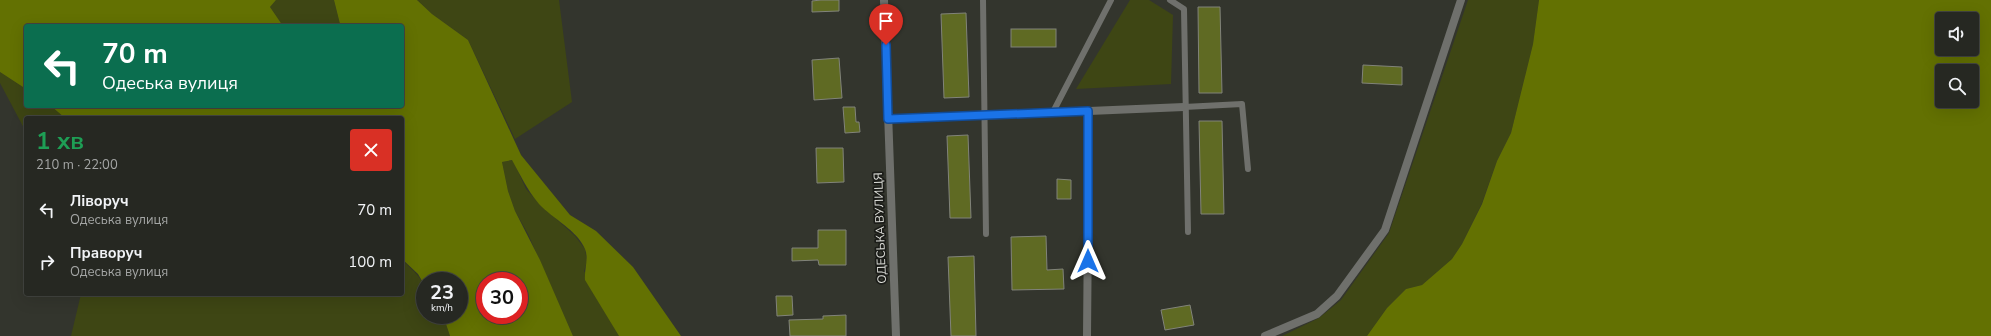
<!DOCTYPE html>
<html lang="uk">
<meta charset="utf-8">
<style>
body{margin:0;font-family:"Nunito Sans",sans-serif;background:#32342f;color:#f1f3f6;height:100vh;display:flex;flex-direction:column;font-size:15px;white-space:nowrap}
*{box-sizing:border-box;margin:0}
p{font-size:13px;color:#a4a6a5}
.icon{flex:none;width:22px;height:22px;fill:none;stroke:currentColor;stroke-width:2;stroke-linecap:round;stroke-linejoin:round}
.map{position:relative;flex:1;overflow:hidden}
.side{position:absolute;left:24px;top:116px;width:380px;height:180px;display:flex;flex-direction:column;background:#262822;border-radius:4px;box-shadow:0 4px 16px #0002,0 0 0 1px #424440}
.side>*{flex:none}
.banner{position:absolute;left:24px;top:24px;width:380px;height:84px;border-radius:4px;box-shadow:0 4px 16px #0002,0 0 0 1px #424440;background:#0b6e4f;color:#fff;overflow:hidden}
.tools{position:absolute;left:1935px;top:12px;display:grid;gap:8px}
.tools a{display:grid;place-items:center;width:44px;height:44px;border-radius:4px;background:#262822;box-shadow:0 4px 16px #0002,0 0 0 1px #424440;font-size:20px}
.speed{position:absolute;left:416px;top:272px;display:flex;gap:8px;font-size:20px;font-weight:700;text-align:center}
.speed>*{display:grid;place-content:center;width:52px;height:52px;border-radius:50%;background:#262822;box-shadow:0 4px 16px #0002,0 0 0 1px #424440;line-height:1}
.speed small{font-size:10px;font-weight:400}
.speed .limit{border:6px solid #d22;background:#fff;color:#111}
.pin{position:absolute;display:grid;place-items:center;width:34px;height:34px;color:#fff;margin:-41px -17px;border-radius:50% 50% 50% 0;rotate:-45deg;box-shadow:0 0 4px #0007}
.pin .icon{rotate:45deg}
.me{position:absolute;width:44px;margin:-22px;rotate:0deg;stroke-linejoin:round;filter:drop-shadow(0 0 3px #0008)}
.turn{display:flex;align-items:center;gap:14px;height:84px;padding:0 12px;font-size:18px}
.turn .icon{width:52px;height:52px;stroke-width:2.5}
.turn b{display:block;font-size:28px;line-height:34px}
.round{display:grid;place-items:center;flex:none;width:42px;height:42px;border-radius:4px;background:#32342f}
.headline{display:flex;align-items:center;justify-content:space-between;height:68px;padding:0 12px}
h1{font-size:24px;font-weight:700;line-height:30px;color:#1e9e55}
ul{padding:0;list-style:none}
li{display:flex;align-items:center;gap:12px;height:52px;padding:0 12px}
li div{flex:1}
li b{display:block;font-size:15px}
li em{font-style:normal}
.map>svg:first-child{display:block}
.green{fill:#3e4614}
.water{fill:#637102;fill-rule:evenodd}
.building{fill:#5f6a23;stroke:#81837a}
.lines{fill:none;stroke-linecap:round;stroke-linejoin:round}
.lane{stroke:#6f706c;stroke-width:6}
.street{stroke:#6f706c;stroke-width:8}
.route-casing{stroke:#114b97;stroke-width:10}
.route{stroke:#1a73e8;stroke-width:7}
.labels{text-anchor:middle;stroke-width:3.5;stroke-linejoin:round;paint-order:stroke}
.street-label{font-size:12px;fill:#dedfda;stroke:#1b1c18}
</style>
<div class="map">
<svg width="1991" height="336" viewBox="0 0 1991 336">
<rect width="100%" height="100%" fill="#33352d"/>
<g class="green">
<polygon points="276,0 334,0 340,24 337,26 283,26 270,7"/>
<polygon points="417,0 559,0 572,102 515,139 468,40 432,14"/>
<polygon points="1130,0 1149,0 1173,15 1171,84 1076,89"/>
<polygon points="1468,0 1539,0 1533,44 1511,133 1497,161 1482,203 1462,244 1452,259 1422,285 1406,289 1387,308 1367,336 1282,336 1319,318 1341,300 1389,233"/>
<polygon points="0,72 26,89 26,106 51,106 65,118 26,118 26,132 0,83"/>
<polygon points="513,160 526,189 540,204 575,236 585,249 587,262 584,271 619,336 573,336 528,234 515,211 508,191 502,162"/>
<path d="M402,260C427,283 425,282 425,315H443L450,336H71L81,294H402Z"/>
</g>
<g class="water">
<polygon points="0,0 276,0 270,7 283,26 26,26 26,89 0,72"/>
<path d="M334,0H417L432,14L468,40L521,155L570,215L596,231L633,267L681,336H619L585,280C584,270 589,259 585,249C577,230 553,219 539,204C526,188 522,178 512,160L502,162L508,191L515,211L540,260L573,336H450L443,315H459V281H425V286L418,274L402,259V118H65L51,106H402V26H337L340,24ZM485,281H519V315H485Z"/>
<path d="M1539,0H1991V336H1367L1387,308L1406,289L1422,285L1452,259L1462,244L1482,204L1497,161L1511,133L1533,44ZM1942,19H1972V49H1942ZM1942,71H1972V101H1942Z"/>
</g>
<g class="building">
<polygon points="821,0 839,0 839,11 812,12 812,1"/>
<polygon points="1198,7 1220,7 1222,93 1199,93"/>
<polygon points="966,13 969,97 944,98 941,14"/>
<rect x="1011" y="29" width="45" height="18"/>
<polygon points="839,58 842,98 814,100 812,60"/>
<polygon points="1363,65 1402,67 1402,85 1362,83"/>
<polygon points="843,107 855,107 856,122 859,122 860,132 845,133"/>
<polygon points="1199,121 1222,121 1224,214 1201,214"/>
<polygon points="968,135 971,218 950,218 947,136"/>
<polygon points="816,148 843,148 844,182 817,183"/>
<polygon points="1057,179 1071,180 1071,199 1057,199"/>
<polygon points="818,230 846,230 846,265 819,265 818,260 792,261 792,248 818,248"/>
<polygon points="1046,236 1047,270 1063,269 1064,289 1012,290 1011,237"/>
<polygon points="974,256 976,336 951,336 948,257"/>
<polygon points="776,296 792,296 793,315 777,316"/>
<polygon points="1190,305 1194,325 1165,330 1161,310"/>
<polygon points="846,315 846,336 790,336 789,320 823,319 823,316"/>
</g>
<g class="lines">
<g class="lane">
<polyline points="983,0 986,234"/>
<polyline points="1170,0 1184,9 1188,232"/>
<polyline points="1184,107 1242,104 1248,169"/>
<polyline points="1053,112 1111,0"/>
</g>
<g class="street">
<polyline points="884,0 896,336"/>
<polyline points="888,119 1089,111"/>
<polyline points="1087,336 1089,111 1184,107"/>
<polyline points="1265,336 1317,314 1337,296 1385,230 1461,0"/>
</g>
</g>
<g class="lines">
<defs>
<polyline id="route" points="886,45 888,119 1088,111 1088,261"/>
</defs>
<use href="#route" class="route-casing"/>
<use href="#route" class="route"/>
</g>
<g class="labels">
<g class="street-label">
<text transform="translate(880 228) rotate(-92)" y="4">ОДЕСЬКА ВУЛИЦЯ</text>
</g>
</g>
</svg>
<div class="tools">
<a><svg class="icon" aria-label="sound" viewBox="0 0 24 24"><path d="M4 9h4l5-4v14l-5-4H4zM17 9q2 3 0 6"/></svg></a>
<a><svg class="icon" aria-label="search" viewBox="0 0 24 24"><circle cx="10" cy="10" r="6"/><path d="M15 15l6 6"/></svg></a>
</div>
<div class="speed"><div>23<small>km/h</small></div><div class="limit">30</div></div>
<div class="pin" style="left:886px;top:45px;background:#d93025"><svg class="icon" aria-label="arrive" viewBox="0 0 24 24"><path d="M6 21V4h12l-3 4 3 4H6"/></svg></div>
<svg class="me" style="left:1088px;top:261px" viewBox="-20 -20 40 40"><path d="M0-17L14 15 0 8-14 15z" fill="#1a73e8" stroke="#fff" stroke-width="4"/></svg>
<div class="banner">
<div class="turn"><svg class="icon" aria-label="left" viewBox="0 0 24 24"><path d="M17 20v-9H6M10 6l-5 5 5 5"/></svg><div><b>70 m</b>Одеська вулиця</div></div>
</div>
<section class="side">
<div class="headline"><div><h1>1 хв</h1><p>210 m · 22:00</p></div><a class="round" style="background:#d93025;color:#fff"><svg class="icon" aria-label="close" viewBox="0 0 24 24"><path d="M6 6l12 12M18 6L6 18"/></svg></a></div>
<ul>
<li><svg class="icon" aria-label="left" viewBox="0 0 24 24"><path d="M17 20v-9H6M10 6l-5 5 5 5"/></svg><div><b>Ліворуч</b><p>Одеська вулиця</p></div><em>70 m</em></li>
<li><svg class="icon" aria-label="right" viewBox="0 0 24 24"><path d="M7 20v-9h11M14 6l5 5-5 5"/></svg><div><b>Праворуч</b><p>Одеська вулиця</p></div><em>100 m</em></li>
</ul>
</section>
</div>
